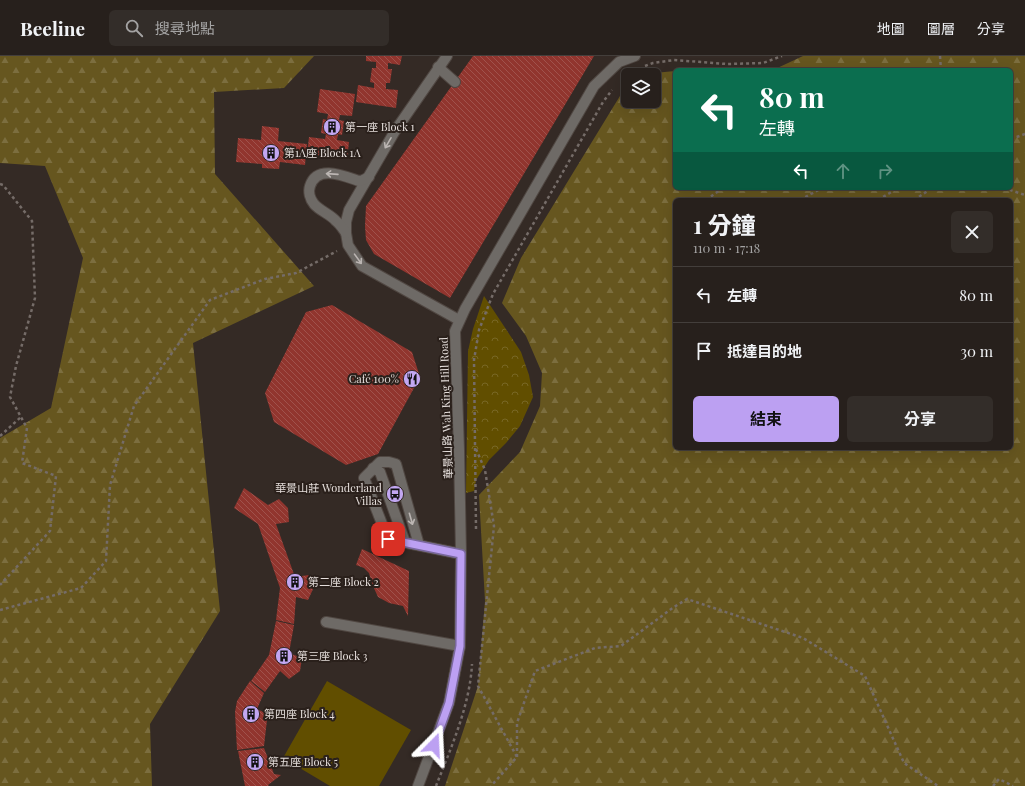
<!DOCTYPE html>
<html lang="zh-TW">
<meta charset="utf-8">
<style>
body{margin:0;font-family:"Playfair Display","Noto Sans TC",serif;background:#332d29;color:#f1f3f6;height:100vh;display:flex;flex-direction:column;font-size:15px;white-space:nowrap}
*{box-sizing:border-box;margin:0}
p{font-size:13px;color:#a4a3a3}
.icon{flex:none;width:22px;height:22px;fill:none;stroke:currentColor;stroke-width:2;stroke-linecap:round;stroke-linejoin:round}
.map{position:relative;flex:1;overflow:hidden}
.drawer{position:absolute;left:673px;top:142px;width:340px;height:252px;display:flex;flex-direction:column;background:#27201c;border-radius:6px;box-shadow:0 4px 16px #0002,0 0 0 1px #433e3b}
.drawer>*{flex:none}
.guide{position:absolute;left:673px;top:12px;width:340px;height:122px;border-radius:6px;box-shadow:0 4px 16px #0002,0 0 0 1px #433e3b;background:#0b6e4f;color:#fff;overflow:hidden}
.controls{position:absolute;left:621px;top:12px;display:grid;gap:8px}
.controls a{display:grid;place-items:center;width:40px;height:40px;border-radius:6px;background:#27201c;box-shadow:0 4px 16px #0002,0 0 0 1px #433e3b;font-size:20px}
.pin{position:absolute;display:grid;place-items:center;width:34px;height:34px;color:#fff;margin:-17px;border-radius:8px;box-shadow:0 2px 6px #0006}
.me{position:absolute;width:44px;margin:-22px;rotate:21deg;stroke-linejoin:round;filter:drop-shadow(0 0 3px #0008)}
.turn{display:flex;align-items:center;gap:14px;height:84px;padding:0 20px;font-size:18px}
.turn .icon{width:52px;height:52px;stroke-width:2.5}
.turn b{display:block;font-size:28px;line-height:34px}
.lanes{display:flex;align-items:center;height:38px;padding:0 20px;background:#0003;justify-content:center;gap:20px;direction:ltr}
.lanes .off{opacity:.35}
.round{display:grid;place-items:center;flex:none;width:42px;height:42px;border-radius:6px;background:#332d29}
.head{display:flex;align-items:center;justify-content:space-between;height:68px;padding:0 20px}
h1{font-size:24px;font-weight:700;line-height:30px}
.action{display:flex;gap:8px;margin-top:auto;padding:8px 20px}
.action a{flex:1;height:46px;border-radius:6px;background:#bca0f2;color:#111;font-size:16px;font-weight:700;line-height:46px;text-align:center}
.action a+a{background:#332d29;color:#f1f3f6}
ul{padding:0;list-style:none}
li{display:flex;align-items:center;gap:12px;height:56px;padding:0 20px;border-top:1px solid #433e3b}
li div{flex:1}
li b{display:block;font-size:15px}
li em{font-style:normal}
header{display:flex;align-items:center;gap:24px;box-sizing:border-box;height:56px;padding:0 20px;background:#27201c;border-bottom:1px solid #433e3b}
header strong{font-size:19px}
nav{display:flex;gap:22px;margin-inline-start:auto;font-size:14px}
.search{width:280px;height:36px;background:#332d29;display:flex;align-items:center;gap:10px;box-sizing:border-box;padding:0 14px;border-radius:6px;color:#a4a3a3;font-size:15px}
.map>svg:first-child{display:block}
.forest{fill:url(#forest-firs);fill-rule:evenodd}
.park{fill:url(#park-crowns)}
.garden{fill:#614e00}
.building{fill:url(#building-back-hatch)}
.lines{fill:none;stroke-linecap:round;stroke-linejoin:round}
.minor-casing{stroke:#504742;stroke-width:12}
.path{stroke:#756c68;stroke-width:2.5;stroke-dasharray:3 3;stroke-linecap:butt}
.minor{stroke:#6e6a66;stroke-width:10}
.oneway{stroke:#bbb5b2}
.route-casing{stroke:#7a689d;stroke-width:10}
.route{stroke:#bca0f2;stroke-width:7}
.labels{text-anchor:middle;stroke-width:4;stroke-linejoin:round;paint-order:stroke}
.poi-label{font-size:11px;fill:#e5dedb;stroke:#2a201b;text-anchor:start}
.street-label{font-size:11px;fill:#e5dedb;stroke:#2a201b}
</style>
<header>
<strong>Beeline</strong>
<div class="search"><svg class="icon" aria-label="search" viewBox="0 0 24 24"><circle cx="10" cy="10" r="6"/><path d="M15 15l6 6"/></svg>搜尋地點</div>
<nav><a>地圖</a><a>圖層</a><a>分享</a></nav>
</header>
<div class="map">
<svg width="1025" height="730" viewBox="0 0 1025 730">
<defs>
<pattern id="forest-firs" width="22" height="20" patternUnits="userSpaceOnUse"><rect width="22" height="20" fill="#66561f"/><path d="M5 1l3.5 6h-7zM16 11l3.5 6h-7z" fill="#7c6e3f"/></pattern>
<pattern id="park-crowns" width="20" height="18" patternUnits="userSpaceOnUse"><rect width="20" height="18" fill="#614e00"/><path d="M2 6a3 3 0 1 1 6 0M12 15a3 3 0 1 1 6 0" fill="none" stroke="#786725"/></pattern>
<pattern id="building-back-hatch" width="6" height="6" patternUnits="userSpaceOnUse"><rect width="6" height="6" fill="#91352e"/><path d="M-1 5l2 2M0 0l6 6M5-1l2 2" fill="none" stroke="#a0524c"/></pattern>
</defs>
<rect width="100%" height="100%" fill="#342a25"/>
<g class="forest">
<polygon points="0,0 314,0 284,32 214,36 215,118 314,230 193,287 220,555 150,668 152,730 0,730 0,382 51,352 83,202 45,110 0,107"/>
<path d="M803,0H1025V730H445L478,630L485,545L479,439L520,396L540,350L542,317L526,280L502,247L521,202L623,35L628,31V45H654V19H643L644,18L675,15V132H1011V14H773ZM675,144H1011V392H675Z"/>
</g>
<polygon class="park" points="484,240 521,296 529,319 533,341 520,370 506,387 489,404 476,424 474,435 466,437 468,295 473,273"/>
<polygon class="garden" points="327,625 411,674 379,730 330,730 283,702"/>
<g class="building">
<polygon points="366,0 402,0 400,9 388,7 388,13 392,13 390,27 386,27 386,33 398,34 396,52 356,46 358,29 374,32 374,27 370,26 372,12 376,12 376,6 366,5"/>
<polygon points="473,0 594,0 450,242 374,198 366,184 365,170 366,150"/>
<polygon points="320,33 355,38 352,60 340,59 339,64 344,65 342,79 338,78 337,84 349,86 347,103 307,98 309,81 325,83 326,78 321,77 323,63 327,64 328,58 317,56"/>
<polygon points="262,70 279,72 278,85 307,88 305,109 280,106 279,113 262,112 262,108 236,106 238,82 261,84"/>
<polygon points="332,249 412,296 420,321 378,398 346,409 274,366 265,337 306,256"/>
<polygon points="244,432 268,449 279,443 288,452 289,466 276,468 295,521 309,519 314,531 308,544 296,541 294,568 276,564 280,532 258,468 234,452"/>
<polygon points="362,493 409,515 408,560 403,550 389,547 378,541 373,530 369,517 364,512 356,509"/>
<polygon points="276,565 294,569 289,597 302,602 300,615 289,623 280,615 265,636 251,625 269,599"/>
<polygon points="250,625 264,637 257,653 272,660 267,664 264,690 237,694 235,656 237,645"/>
<polygon points="264,692 274,718 281,719 268,729 269,730 245,730 238,695"/>
</g>
<g class="lines">
<defs>
<g id="minor">
<polyline points="447,0 395,75 349,154 346,166 346,177 348,189 362,210 459,264"/>
<polyline points="438,11 455,26"/>
<path d="M346,177C343,173 340,168 336,165C330,158 320,155 314,148C310,143 308,136 310,130C317,108 344,120 359,125L363,124L369,121"/>
<polyline points="373,412 380,416 405,486"/>
<polyline points="419,489 396,408 389,406 380,406 364,422 388,483 461,498"/>
<polyline points="326,566 460,590"/>
<polyline points="418,730 449,647 460,590 461,498 459,394 455,275 465,253 594,30 619,6 635,0"/>
</g>
</defs>
<use href="#minor" class="minor-casing"/>
<g class="path">
<polyline points="940,0 941,14"/>
<polyline points="645,10 653,7 674,4 727,8 763,7 782,0"/>
<polyline points="622,23 628,19"/>
<polyline points="1011,83 1025,78"/>
<polyline points="0,128 3,129 32,165 35,242 16,310 10,341 27,372 22,407 56,420 50,475 0,529"/>
<polyline points="1004,132 1025,139"/>
<polyline points="706,144 723,132"/>
<polyline points="800,144 822,132"/>
<polyline points="878,144 898,132"/>
<polyline points="914,144 932,132"/>
<polyline points="0,380 21,361"/>
<polyline points="476,393 485,414 494,470 478,630 517,701 491,730"/>
<polyline points="476,473 474,304 479,274 493,238 603,46 612,34"/>
<polyline points="0,554 81,532 106,505 110,429 134,350 210,244 265,223 296,217 337,195"/>
<polyline points="517,701 517,667 535,615 595,592 621,590 674,551 687,543 803,582 865,620 904,707 938,730"/>
<path d="M436,730C451,692 470,649 472,608"/>
<polyline points="993,730 999,723 1013,730"/>
</g>
<use href="#minor" class="minor"/>
</g>
<defs><path id="oneway-shaft" d="M-6 0H5M1.5-3L5.5 0L1.5 3" fill="none" stroke-width="1.6" stroke-linecap="round" stroke-linejoin="round"/></defs>
<g class="oneway">
<use href="#oneway-shaft" transform="translate(388 87) rotate(120)"/>
<use href="#oneway-shaft" transform="translate(332 118) rotate(-176)"/>
<use href="#oneway-shaft" transform="translate(358 203) rotate(54)"/>
<use href="#oneway-shaft" transform="translate(411 463) rotate(74)"/>
</g>
<g class="lines">
<defs>
<polyline id="route" points="388,483 461,498 460,590 449,647 434,689"/>
</defs>
<use href="#route" class="route-casing"/>
<use href="#route" class="route"/>
</g>
<defs>
<symbol id="building-disc" viewBox="-11 -11 22 22"><circle r="9.5" fill="#c2a7f2" stroke="#2a201b"/><path d="M-4-6H4V6H1V3H-1V6H-4ZM-2.5-4.3h1.7v1.8h-1.7ZM.8-4.3h1.7v1.8H.8ZM-2.5-1h1.7V.8h-1.7ZM.8-1h1.7V.8H.8Z" fill="#111"/></symbol>
<symbol id="restaurant-disc" viewBox="-11 -11 22 22"><circle r="9.5" fill="#c2a7f2" stroke="#2a201b"/><path d="M-5-6h1v4h1v-4h1v4h1v-4h1v5L-1.5 .5V6h-2V.5L-5-1ZM5-6V6H3V1.5H1.5Q1.5-4 5-6Z" fill="#111"/></symbol>
<symbol id="bus-disc" viewBox="-11 -11 22 22"><circle r="9.5" fill="#c2a7f2" stroke="#2a201b"/><path d="M-5-6H5V4H4V6H2V4H-2V6H-4V4H-5ZM-3.5-4V0h7V-4ZM-3.5 1.2v1.5H-2V1.2ZM2 1.2v1.5H3.5V1.2Z" fill="#111"/></symbol>
</defs>
<g fill-rule="evenodd">
<use href="#building-disc" x="322" y="61" width="20" height="20"/>
<use href="#building-disc" x="261" y="87" width="20" height="20"/>
<use href="#restaurant-disc" x="402" y="313" width="20" height="20"/>
<use href="#bus-disc" x="385" y="428" width="20" height="20"/>
<use href="#building-disc" x="285" y="516" width="20" height="20"/>
<use href="#building-disc" x="274" y="590" width="20" height="20"/>
<use href="#building-disc" x="241" y="648" width="20" height="20"/>
<use href="#building-disc" x="245" y="696" width="20" height="20"/>
</g>
<g class="labels">
<g class="poi-label">
<text x="345" y="75">第一座 Block 1</text>
<text x="284" y="101">第1A座 Block 1A</text>
<text x="399" y="327" text-anchor="end">Café 100%</text>
<text x="382" y="436" text-anchor="end">華景山莊 Wonderland<tspan x="382" dy="13">Villas</tspan></text>
<text x="308" y="530">第二座 Block 2</text>
<text x="297" y="604">第三座 Block 3</text>
<text x="264" y="662">第四座 Block 4</text>
<text x="268" y="710">第五座 Block 5</text>
</g>
<g class="street-label">
<text transform="translate(446 352) rotate(-92)" y="4">華景山路 Wah King Hill Road</text>
</g>
</g>
</svg>
<div class="controls">
<a><svg class="icon" aria-label="layers" viewBox="0 0 24 24"><path d="M12 4l9 5-9 5-9-5zM3 14l9 5 9-5"/></svg></a>
</div>
<div class="pin" style="left:388px;top:483px;background:#d93025"><svg class="icon" aria-label="arrive" viewBox="0 0 24 24"><path d="M6 21V4h12l-3 4 3 4H6"/></svg></div>
<svg class="me" style="left:434px;top:689px" viewBox="-20 -20 40 40"><path d="M0-17L14 15 0 8-14 15z" fill="#bca0f2" stroke="#fff" stroke-width="4"/></svg>
<div class="guide">
<div class="turn"><svg class="icon" aria-label="left" viewBox="0 0 24 24"><path d="M17 20v-9H6M10 6l-5 5 5 5"/></svg><div><b>80 m</b>左轉</div></div>
<div class="lanes"><svg class="icon" aria-label="left" viewBox="0 0 24 24"><path d="M17 20v-9H6M10 6l-5 5 5 5"/></svg><svg class="icon off" aria-label="ahead" viewBox="0 0 24 24"><path d="M12 20V5M6 11l6-6 6 6"/></svg><svg class="icon off" aria-label="right" viewBox="0 0 24 24"><path d="M7 20v-9h11M14 6l5 5-5 5"/></svg></div>
</div>
<section class="drawer">
<div class="head"><div><h1>1 分鐘</h1><p>110 m · 17:18</p></div><a class="round"><svg class="icon" aria-label="close" viewBox="0 0 24 24"><path d="M6 6l12 12M18 6L6 18"/></svg></a></div>
<ul>
<li><svg class="icon" aria-label="left" viewBox="0 0 24 24"><path d="M17 20v-9H6M10 6l-5 5 5 5"/></svg><div><b>左轉</b></div><em>80 m</em></li>
<li><svg class="icon" aria-label="arrive" viewBox="0 0 24 24"><path d="M6 21V4h12l-3 4 3 4H6"/></svg><div><b>抵達目的地</b></div><em>30 m</em></li>
</ul>
<div class="action"><a>結束</a><a>分享</a></div>
</section>
</div>
